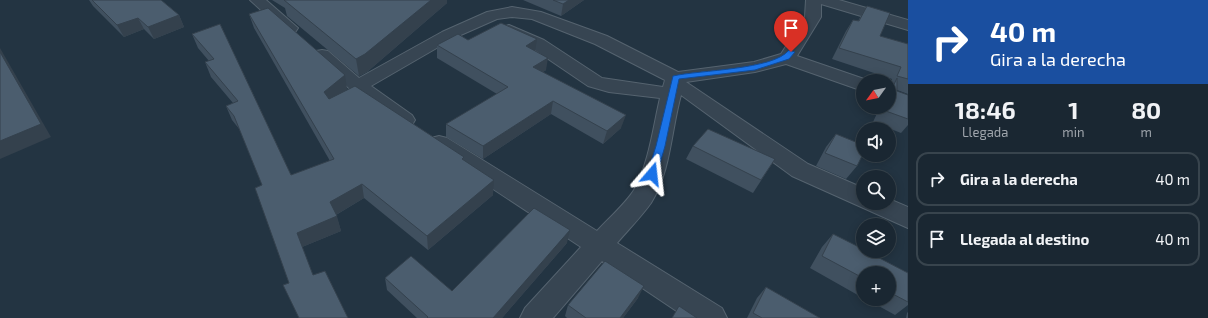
<!DOCTYPE html>
<html lang="es">
<style>
body{margin:0;font-family:"Exo 2",sans-serif;background:#232f3a;color:#f1f3f6;height:100vh;display:flex;flex-direction:column;font-size:15px;white-space:nowrap}
*{box-sizing:border-box;margin:0}
p{font-size:13px;color:#9fa5ac}
.icon{flex:none;width:22px;height:22px;fill:none;stroke:currentColor;stroke-width:2;stroke-linecap:round;stroke-linejoin:round}
.map{position:relative;flex:1;overflow:hidden}
.sheet{display:flex;flex-direction:column;background:#1a2732;width:300px}
.sheet>*{flex:none}
.guide{background:#1a4fa0;color:#fff;overflow:hidden}
.needle{width:26px;rotate:237deg}
.tools{position:absolute;left:856px;top:74px;display:grid;gap:8px}
.tools a{display:grid;place-items:center;width:40px;height:40px;border-radius:50%;background:#1a2732;box-shadow:0 2px 10px #0003,0 0 0 1px #38444d;font-size:20px}
.pin{position:absolute;display:grid;place-items:center;width:34px;height:34px;color:#fff;margin:-41px -17px;border-radius:50% 50% 50% 0;rotate:-45deg;box-shadow:0 0 4px #0007}
.pin .icon{rotate:45deg}
.me{position:absolute;width:44px;margin:-22px;rotate:17deg;stroke-linejoin:round;filter:drop-shadow(0 0 3px #0008)}
.turn{display:flex;align-items:center;gap:14px;height:84px;padding:0 16px;font-size:18px}
.turn .icon{width:52px;height:52px;stroke-width:2.5}
.turn b{display:block;font-size:28px;line-height:34px}
.eta{display:flex;justify-content:space-evenly;align-items:center;height:68px;text-align:center}
.eta b{font-size:24px;font-weight:700;line-height:28px}
ul{padding:0;list-style:none}
li{display:flex;align-items:center;gap:12px;height:54px;margin:0 8px 6px;padding:0 8px;border:2px solid #38444d;border-radius:12px}
li div{flex:1}
li b{display:block;font-size:15px}
li em{font-style:normal}
main{display:flex;flex:1;min-height:0}
.map>svg:first-child{display:block}
.lines{fill:none;stroke-linecap:round;stroke-linejoin:round}
.minor-casing{stroke:#55636f;stroke-width:2}
.minor{fill:#374552;fill-rule:evenodd}
.wall{fill:#40505f}
.shaded-wall{fill:#34414d}
.building{fill:#4b5d6e;stroke:#34414d}
.route{fill:#1a73e8;stroke:#114b97}
</style>
<main>
<div class="map">
<svg width="908" height="318" viewBox="0 0 908 318">
<rect width="100%" height="100%" fill="#233442"/>
<g class="lines">
<defs>
<g id="minor">
<polygon points="250,0 266,0 298,28 296,31 290,33 284,31"/>
<path d="M806,0H839L908,20V30L821,4V17L797,56L870,81H863V91L786,64L755,72L686,82L808,164L863,188V203H889V199L908,207V228L792,176L681,95C671,131 671,171 651,203C641,217 628,230 617,243L722,308L727,318H687L602,261L553,318H520L525,308L581,247L431,148L428,143L431,138L439,136L447,138L597,231C608,219 626,203 634,190C649,163 653,128 660,98L609,92L588,86L532,48L503,33L501,30L503,27L509,25L544,40L602,78L663,87L665,80L595,44L532,19L512,17L497,19L454,38L371,86L412,115L415,120L412,125L405,127L398,125L351,90L313,55L316,51L322,50L328,51L359,78L442,32L487,12L512,7L541,12L607,36L678,72L754,62L781,54L805,17Z"/>
</g>
</defs>
<use href="#minor" class="minor-casing"/>
<use href="#minor" class="minor"/>
</g>
<g class="wall">
<polygon points="89,0 161,0 179,15 184,27 154,39 144,29 124,37 93,6"/>
<polygon points="272,0 447,0 447,3 367,72 359,76 287,16 285,8"/>
<polygon points="523,0 584,0 561,16"/>
<polygon points="867,6 880,36 908,44 908,94 897,90 897,91 908,95 908,125 901,133 873,122 880,107 889,107 889,86 892,79 832,59 846,31 853,20 858,21"/>
<polygon points="249,14 347,89 345,91 464,160 493,195 428,250 364,198 336,215 341,231 302,247 289,283 262,185 240,130 232,120 226,106 233,103 211,77 205,62 209,61 198,48 192,34 220,24 291,175 330,161 254,28"/>
<polygon points="468,40 535,51 546,70 543,72 621,128 603,144 551,114 483,159 446,137 446,124 497,94 437,58 437,45"/>
<polygon points="836,134 857,166 846,179 816,166 826,147"/>
<polygon points="693,146 775,159 753,193 686,159"/>
<polygon points="833,234 908,273 908,305 895,315 866,299 889,299 889,273 863,273 863,298 810,268 822,247"/>
<polygon points="567,243 502,318 417,318 387,290 385,278 452,291"/>
<polygon points="766,287 820,318 747,318 757,298"/>
<polygon points="638,298 623,318 567,318 565,316 568,305"/>
<polygon points="908,312 908,318 906,318 907,313"/>
</g>
<g class="shaded-wall">
<polygon points="431,0 447,0 447,3 367,72 359,76 356,59"/>
<polygon points="569,0 584,0 561,16 563,4"/>
<polygon points="179,15 184,27 154,39 148,27"/>
<polygon points="138,18 144,29 124,37 117,25"/>
<polygon points="537,39 535,52 526,46"/>
<polygon points="0,48 51,137 0,159"/>
<polygon points="548,58 546,70 531,80 533,67"/>
<polygon points="345,75 347,89 327,106 324,92"/>
<polygon points="553,101 551,114 483,159 483,146"/>
<polygon points="626,115 621,128 603,144 607,131"/>
<polygon points="494,180 493,195 428,250 427,236"/>
<polygon points="362,184 364,198 334,216 330,202"/>
<polygon points="337,216 341,231 302,247 297,233"/>
<polygon points="570,230 567,243 502,318 493,318"/>
<polygon points="644,286 638,298 623,318 620,318"/>
</g>
<g class="building">
<polygon points="92,0 161,0 179,15 148,27 138,18 117,25"/>
<polygon points="284,0 431,0 365,54 356,59"/>
<polygon points="553,0 569,0 563,4"/>
<polygon points="867,6 890,13 880,36 908,44 908,79 897,76 901,67 839,48 853,20 859,21"/>
<polygon points="268,8 345,75 324,92 329,99 355,86 464,157 462,159 494,180 427,236 362,184 330,202 337,216 297,233 313,275 325,271 348,318 299,318 283,285 289,283 255,188 262,185 234,116 226,106 238,101 205,62 214,59 192,34 220,24 291,175 334,159 249,14"/>
<polygon points="501,23 537,39 526,46 548,58 533,67 626,115 607,131 553,101 483,146 446,124 508,87 437,45 458,34 468,40"/>
<polygon points="0,52 41,124 0,141"/>
<polygon points="897,78 897,91 908,95 908,119 883,110 884,107 889,107 889,95"/>
<polygon points="708,129 775,159 761,180 693,146"/>
<polygon points="836,134 863,145 863,154 857,166 825,153"/>
<polygon points="534,208 570,230 493,318 427,318 428,317 385,278 411,256 452,291"/>
<polygon points="833,234 863,249 863,251 866,251 908,273 908,302 889,292 889,273 863,273 863,278 822,256"/>
<polygon points="605,261 644,286 620,318 586,318 568,305"/>
<polygon points="766,287 820,318 762,318 753,313"/>
<polygon points="679,306 697,318 672,318"/>
</g>
<path class="route" d="M789,50L795,52L789,59L755,70L679,79L665,146L657,174L655,177H649L647,174L656,146L673,76C699,70 774,70 789,50Z"/>
</svg>
<div class="tools">
<a><svg class="needle" viewBox="-14 -14 28 28"><path d="M0-13l5 13h-10z" fill="#e53935"/><path d="M0 13l5-13h-10z" fill="#9fa5ac"/></svg></a>
<a><svg class="icon" aria-label="sound" viewBox="0 0 24 24"><path d="M4 9h4l5-4v14l-5-4H4zM17 9q2 3 0 6"/></svg></a>
<a><svg class="icon" aria-label="search" viewBox="0 0 24 24"><circle cx="10" cy="10" r="6"/><path d="M15 15l6 6"/></svg></a>
<a><svg class="icon" aria-label="layers" viewBox="0 0 24 24"><path d="M12 4l9 5-9 5-9-5zM3 14l9 5 9-5"/></svg></a>
<a>+</a>
</div>
<div class="pin" style="left:791px;top:52px;background:#d93025"><svg class="icon" aria-label="arrive" viewBox="0 0 24 24"><path d="M6 21V4h12l-3 4 3 4H6"/></svg></div>
<svg class="me" style="left:652px;top:174px" viewBox="-20 -20 40 40"><path d="M0-17L14 15 0 8-14 15z" fill="#1a73e8" stroke="#fff" stroke-width="4"/></svg>
</div>
<section class="sheet">
<div class="guide">
<div class="turn"><svg class="icon" aria-label="right" viewBox="0 0 24 24"><path d="M7 20v-9h11M14 6l5 5-5 5"/></svg><div><b>40 m</b>Gira a la derecha</div></div>
</div>
<div class="eta">
<div><b>18:46</b><p>Llegada</p></div>
<div><b>1</b><p>min</p></div>
<div><b>80</b><p>m</p></div>
</div>
<ul>
<li><svg class="icon" aria-label="right" viewBox="0 0 24 24"><path d="M7 20v-9h11M14 6l5 5-5 5"/></svg><div><b>Gira a la derecha</b></div><em>40 m</em></li>
<li><svg class="icon" aria-label="arrive" viewBox="0 0 24 24"><path d="M6 21V4h12l-3 4 3 4H6"/></svg><div><b>Llegada al destino</b></div><em>40 m</em></li>
</ul>
</section>
</main>
